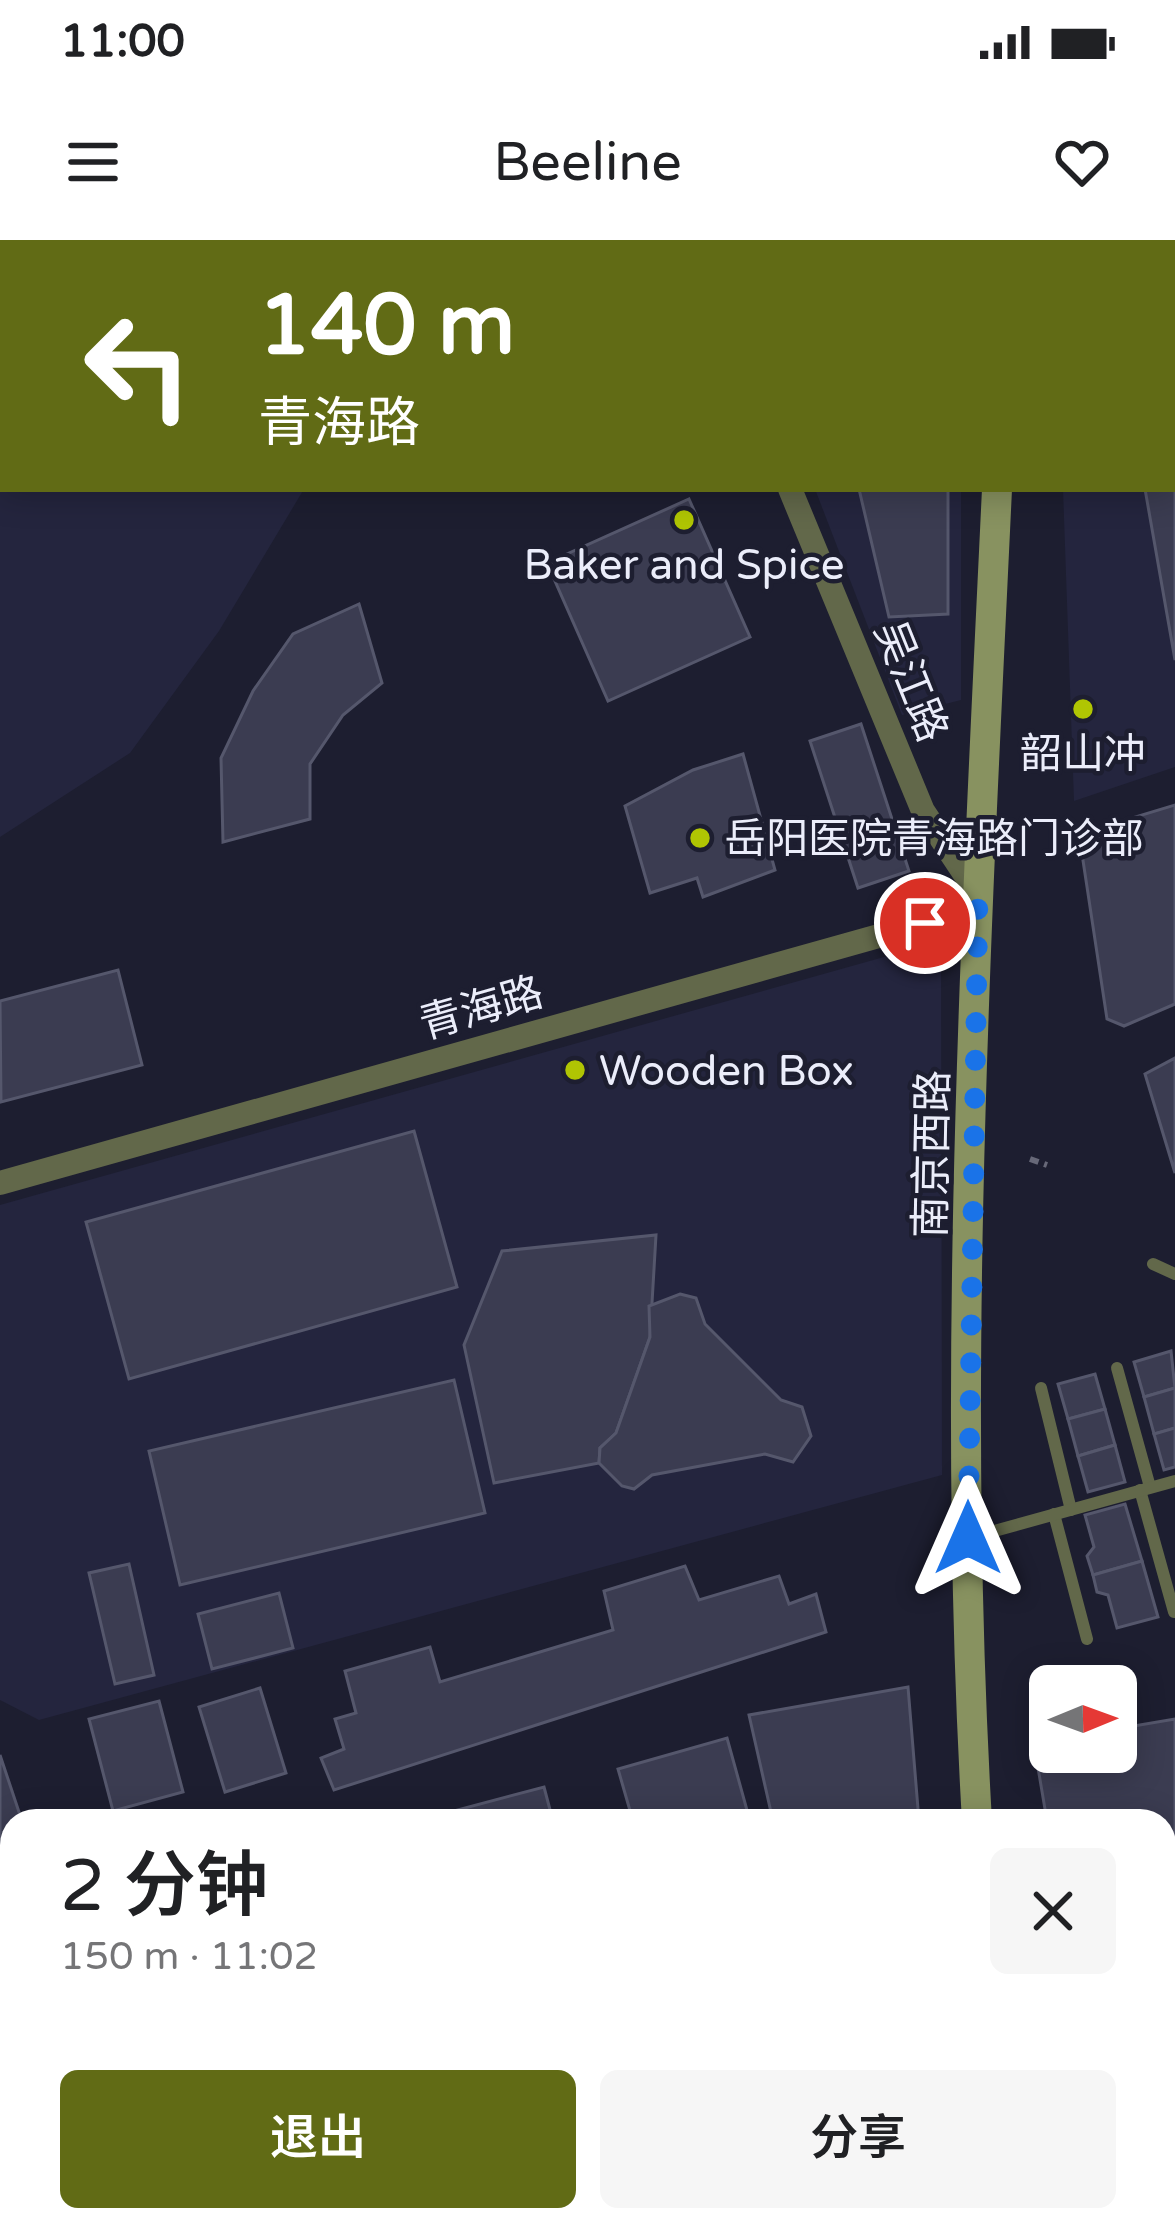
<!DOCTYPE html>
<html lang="zh">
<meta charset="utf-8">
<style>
body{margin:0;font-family:"Varela Round","Noto Sans SC",sans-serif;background:#f6f6f6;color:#202124;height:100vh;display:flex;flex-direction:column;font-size:45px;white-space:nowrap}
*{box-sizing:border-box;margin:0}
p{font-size:39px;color:#757577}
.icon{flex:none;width:66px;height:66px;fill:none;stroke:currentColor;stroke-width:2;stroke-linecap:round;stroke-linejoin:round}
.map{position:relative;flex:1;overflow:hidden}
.details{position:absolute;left:0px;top:1569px;width:1176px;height:423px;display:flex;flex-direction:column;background:#fff;border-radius:36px 36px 0 0;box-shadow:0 6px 30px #0003}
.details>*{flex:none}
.banner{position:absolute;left:0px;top:0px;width:1176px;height:252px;box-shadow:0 6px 30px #0003;background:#616b15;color:#fff;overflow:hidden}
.needle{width:78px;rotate:89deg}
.tools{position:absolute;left:1029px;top:1425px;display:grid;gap:24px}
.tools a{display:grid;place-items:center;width:108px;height:108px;border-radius:18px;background:#fff;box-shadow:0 6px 30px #0003;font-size:60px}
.pin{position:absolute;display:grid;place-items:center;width:102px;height:102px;color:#fff;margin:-51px;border:6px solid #fff;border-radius:50%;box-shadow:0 3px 12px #0007}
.me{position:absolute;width:132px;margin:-66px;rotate:0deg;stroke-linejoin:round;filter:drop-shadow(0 0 9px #0008)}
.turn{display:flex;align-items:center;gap:42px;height:252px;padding:0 60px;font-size:54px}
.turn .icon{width:156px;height:156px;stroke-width:2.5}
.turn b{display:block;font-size:84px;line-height:102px}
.round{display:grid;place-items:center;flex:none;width:126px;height:126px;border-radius:18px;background:#f6f6f6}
.overview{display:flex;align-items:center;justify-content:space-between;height:204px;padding:0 60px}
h1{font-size:72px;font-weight:600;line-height:90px}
.primary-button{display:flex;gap:24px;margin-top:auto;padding:24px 60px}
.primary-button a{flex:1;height:138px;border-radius:18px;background:#616b15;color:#fff;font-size:48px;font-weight:600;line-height:138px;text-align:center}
.primary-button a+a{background:#f6f6f6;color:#202124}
.status{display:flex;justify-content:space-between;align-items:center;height:84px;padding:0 60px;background:#fff;direction:ltr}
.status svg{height:33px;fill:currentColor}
header{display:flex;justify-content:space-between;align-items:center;height:156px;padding:0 60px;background:#fff;font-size:54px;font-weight:600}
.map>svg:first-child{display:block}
.built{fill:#24253e}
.building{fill:#3b3c51;stroke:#55576c;stroke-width:3}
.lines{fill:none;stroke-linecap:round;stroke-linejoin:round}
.path{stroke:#676878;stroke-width:6;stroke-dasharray:9 6;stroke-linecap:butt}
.lane{stroke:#62684a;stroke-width:12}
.street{stroke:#62684a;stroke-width:24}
.secondary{stroke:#889260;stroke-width:30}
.primary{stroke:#a5b271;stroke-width:30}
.highway{stroke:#c0cf80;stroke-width:36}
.highway-bridge{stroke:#c0cf80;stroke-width:36}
.route{stroke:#1a73e8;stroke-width:21;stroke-dasharray:0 37.8}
.poi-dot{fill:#b0c503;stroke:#1d1e30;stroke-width:4.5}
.labels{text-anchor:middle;stroke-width:9;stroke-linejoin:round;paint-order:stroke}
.poi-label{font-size:42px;fill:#ebedfa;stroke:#1d1e30}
.street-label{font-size:42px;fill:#ebedfa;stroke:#1d1e30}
</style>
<div class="status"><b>11:00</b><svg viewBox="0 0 49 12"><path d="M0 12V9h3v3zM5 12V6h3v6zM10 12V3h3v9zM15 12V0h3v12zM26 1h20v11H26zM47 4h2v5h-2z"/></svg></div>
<header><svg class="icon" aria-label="menu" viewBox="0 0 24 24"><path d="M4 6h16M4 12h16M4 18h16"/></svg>Beeline<svg class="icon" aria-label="heart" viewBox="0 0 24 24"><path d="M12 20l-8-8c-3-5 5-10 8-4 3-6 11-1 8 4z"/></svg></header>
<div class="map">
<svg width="1175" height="1990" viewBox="0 0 1175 1990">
<rect width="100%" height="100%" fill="#1d1e30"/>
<g class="built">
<polygon points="0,0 962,0 3,3 3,249 304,249 219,391 130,513 0,597"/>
<polygon points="1175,211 1175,527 1074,561 1063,249 1173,249"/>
<polygon points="815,249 961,249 961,460 902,475"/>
<polygon points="941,701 942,1235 39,1480 0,1460 0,965"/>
</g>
<g class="building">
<polygon points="680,0 947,0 947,3 681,3"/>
<polygon points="1173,74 1175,78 1173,201"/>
<polygon points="1175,234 1175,420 1145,249 1173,249"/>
<polygon points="948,249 948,374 889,377 859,249"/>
<polygon points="689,259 750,397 608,461 547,323"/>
<polygon points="359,364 382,443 343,475 310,524 310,579 223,602 221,518 253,451 293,394"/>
<polygon points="861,484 909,631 858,648 810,501"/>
<polygon points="743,514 775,630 703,657 697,638 650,653 625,566 693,530"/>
<polygon points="1175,565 1175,764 1124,786 1107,779 1079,594"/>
<polygon points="118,730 142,825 1,862 0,761"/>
<polygon points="1175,818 1175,933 1145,834"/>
<polygon points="414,891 457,1047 129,1139 86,982"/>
<polygon points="656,995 650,1097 616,1193 600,1208 599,1223 494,1243 464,1105 502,1011"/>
<polygon points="680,1054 696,1058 705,1084 781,1160 802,1167 811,1196 793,1222 765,1214 652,1235 634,1249 622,1246 599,1223 600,1208 616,1193 650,1097 649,1066"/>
<polygon points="1171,1111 1175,1148 1144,1157 1134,1122"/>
<polygon points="1095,1134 1105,1169 1068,1179 1058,1144"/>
<polygon points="454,1140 485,1273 180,1345 149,1211"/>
<polygon points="1175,1148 1175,1188 1154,1194 1144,1157"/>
<polygon points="1105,1169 1115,1205 1078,1216 1068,1179"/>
<polygon points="1175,1188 1175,1227 1164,1230 1154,1194"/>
<polygon points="1115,1205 1125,1242 1088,1252 1078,1216"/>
<polygon points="1125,1264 1142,1321 1093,1335 1087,1316 1094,1307 1085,1275"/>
<polygon points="1142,1321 1158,1377 1117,1388 1108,1355 1097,1352 1093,1335"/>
<polygon points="129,1324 154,1435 115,1444 89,1333"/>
<polygon points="685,1326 699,1360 779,1336 789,1364 816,1354 826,1392 334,1550 321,1518 344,1509 335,1479 356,1473 345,1431 430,1407 440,1442 613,1390 604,1351"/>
<polygon points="279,1353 293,1408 212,1429 198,1374"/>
<polygon points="908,1447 919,1581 773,1581 749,1475"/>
<polygon points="260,1448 286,1533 225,1552 199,1467"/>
<polygon points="159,1461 183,1552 113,1571 89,1479"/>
<polygon points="1175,1479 1175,1717 1164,1719 1164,1581 1047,1581 1034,1504 1050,1501 1050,1512 1116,1512 1116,1489"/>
<polygon points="727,1498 750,1581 633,1581 618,1529"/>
<polygon points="0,1515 22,1581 12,1581 12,1599 0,1604"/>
<polygon points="544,1547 553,1581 448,1581 446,1573"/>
<polygon points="0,1752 12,1793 12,1813 0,1816"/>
</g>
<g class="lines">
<polyline class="path" points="1030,919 1047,925"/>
<g class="lane">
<polyline points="1153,1024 1175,1034"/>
<polyline points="1117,1128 1150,1247"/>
<polyline points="1041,1148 1071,1270"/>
<polyline points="1140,1250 1174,1372"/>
<polyline points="1054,1274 1087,1399"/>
<polyline points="969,1298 1175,1241"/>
</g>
<g class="street">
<polyline points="651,0 652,3"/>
<polyline points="0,943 925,683 978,654 923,571 790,249"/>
</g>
<g class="secondary">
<polyline points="1003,3 1003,0"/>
<path d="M977,1581C951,1138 976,692 997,249"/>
<polyline points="1001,1980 1002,1990"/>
</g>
<g class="primary">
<polyline points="0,1961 12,1958"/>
<polyline points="230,1990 325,1980"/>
</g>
<g class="highway">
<polyline points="1164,1863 1175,1861"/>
<polyline points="1164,1910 1175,1908"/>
<polyline points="1164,1974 1175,1973"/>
<polyline points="0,1979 12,1979"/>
<polyline points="120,1990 247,1980"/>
<polyline points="1024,1990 1116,1980"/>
</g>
<polyline class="highway-bridge" points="1164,1886 1175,1880"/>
</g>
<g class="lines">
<polyline class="route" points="925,683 978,654 968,1298"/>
</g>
<g class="poi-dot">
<circle cx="684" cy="280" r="12"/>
<circle cx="1083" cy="469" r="12"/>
<circle cx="700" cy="598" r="12"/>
<circle cx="575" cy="830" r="12"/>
</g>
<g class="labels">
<g class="poi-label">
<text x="684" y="339">Baker and Spice</text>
<text x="1083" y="528">韶山冲</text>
<text x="724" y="613" text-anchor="start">岳阳医院青海路门诊部</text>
<text x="599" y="845" text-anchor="start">Wooden Box</text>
</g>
<g class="street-label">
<text transform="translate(912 441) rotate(68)" y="15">吴江路</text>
<text transform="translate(481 767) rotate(-16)" y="15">青海路</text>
<text transform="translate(931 914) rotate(-89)" y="15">南京西路</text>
</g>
</g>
</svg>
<div class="tools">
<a><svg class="needle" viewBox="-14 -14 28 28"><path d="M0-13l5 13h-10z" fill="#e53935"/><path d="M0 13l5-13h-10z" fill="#757577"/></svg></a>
</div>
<div class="pin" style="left:925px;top:683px;background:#d93025"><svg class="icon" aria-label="arrive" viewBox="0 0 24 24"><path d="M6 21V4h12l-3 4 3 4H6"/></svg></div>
<svg class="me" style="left:968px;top:1298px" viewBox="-20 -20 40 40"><path d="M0-17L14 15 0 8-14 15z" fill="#1a73e8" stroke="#fff" stroke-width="4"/></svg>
<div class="banner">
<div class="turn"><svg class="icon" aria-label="left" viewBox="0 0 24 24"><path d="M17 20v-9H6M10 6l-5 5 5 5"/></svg><div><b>140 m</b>青海路</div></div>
</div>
<section class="details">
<div class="overview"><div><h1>2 分钟</h1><p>150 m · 11:02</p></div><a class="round"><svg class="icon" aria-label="close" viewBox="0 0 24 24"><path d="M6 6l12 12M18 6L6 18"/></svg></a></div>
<div class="primary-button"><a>退出</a><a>分享</a></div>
</section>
</div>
